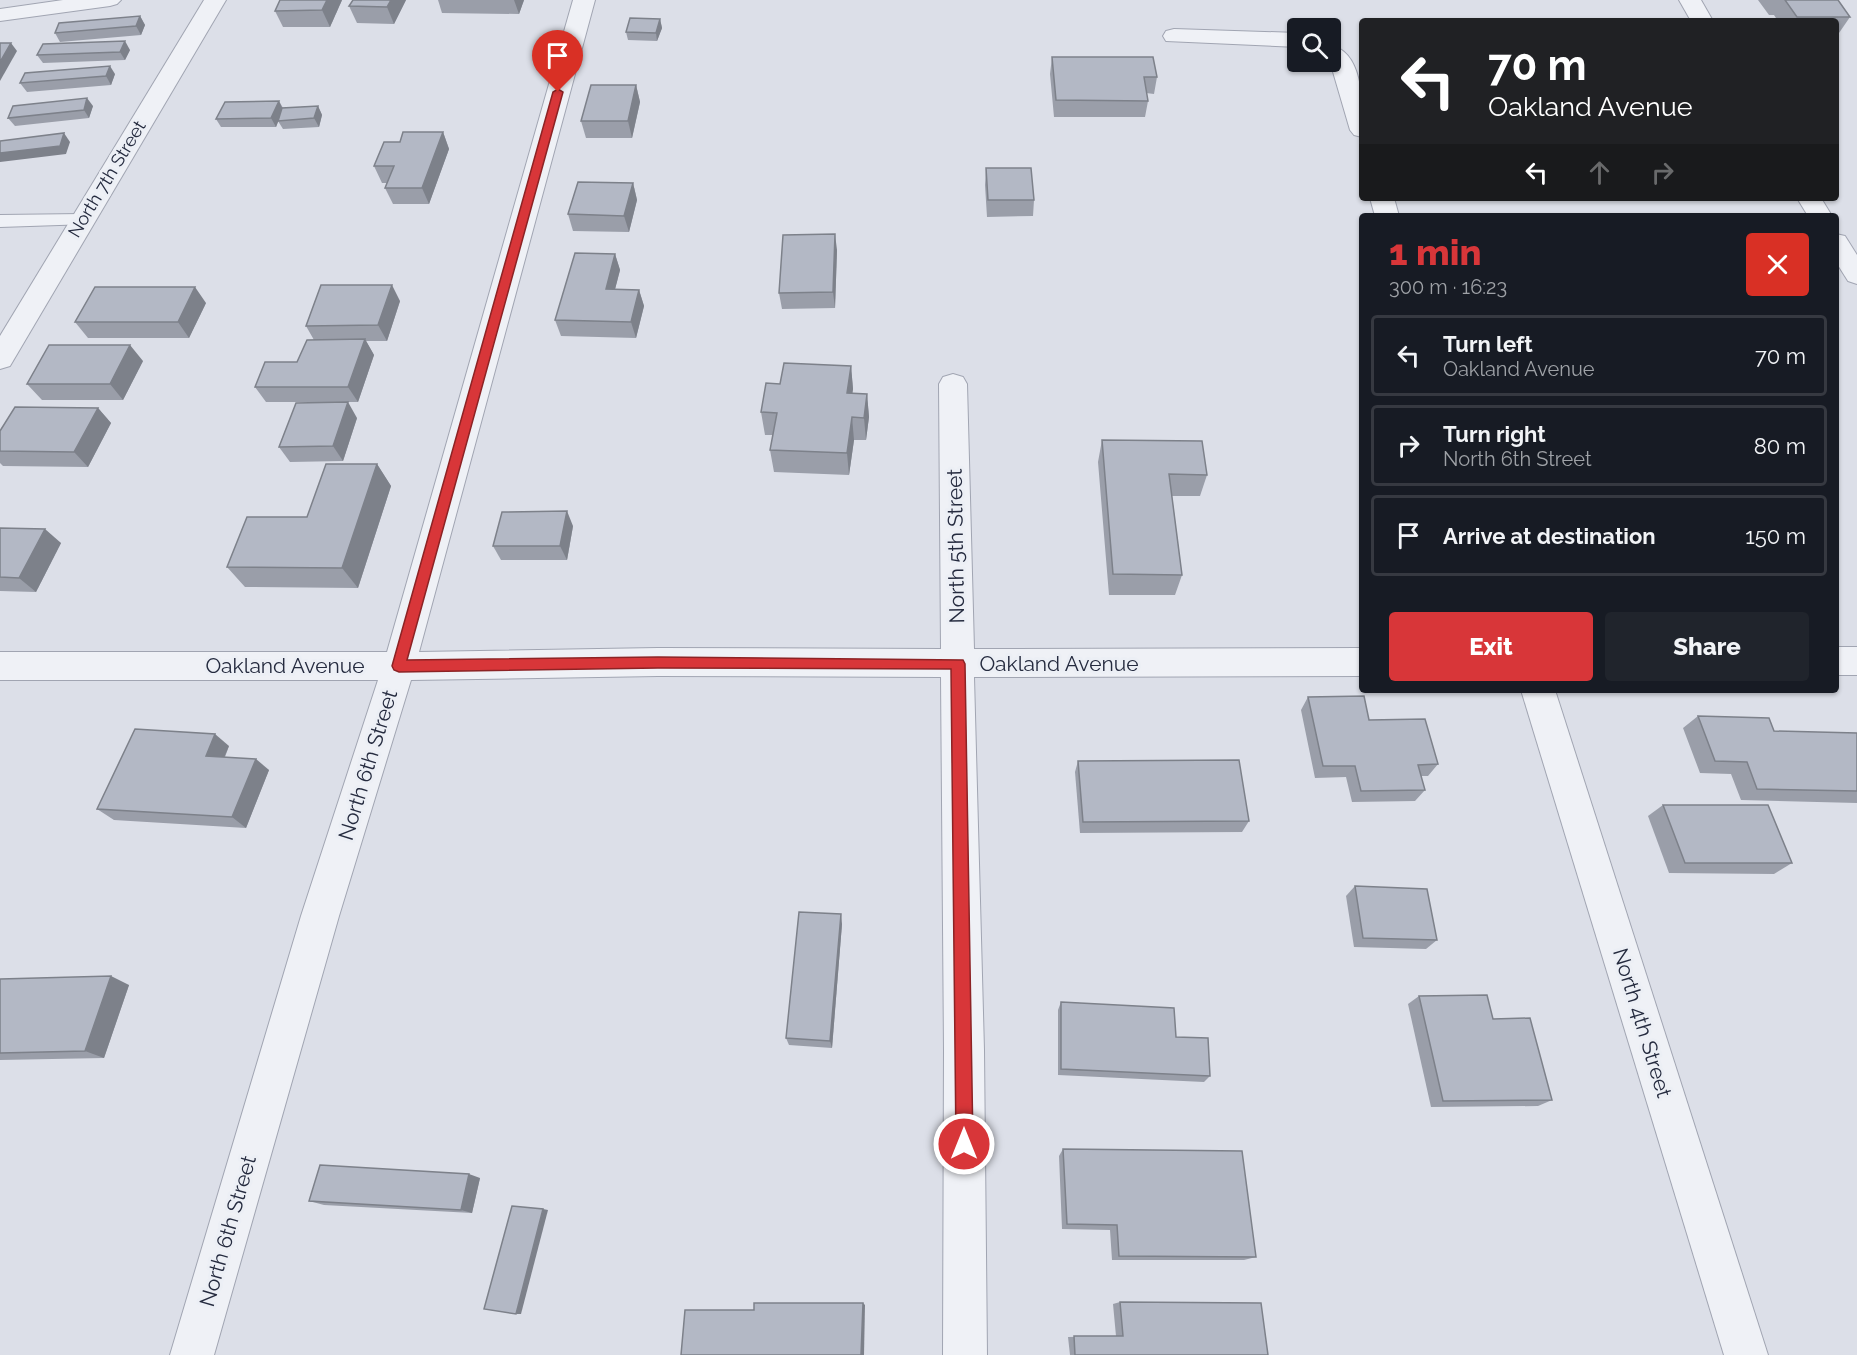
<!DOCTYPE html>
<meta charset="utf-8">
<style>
body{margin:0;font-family:Raleway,sans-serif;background:#20242c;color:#f1f3f6;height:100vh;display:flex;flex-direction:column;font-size:22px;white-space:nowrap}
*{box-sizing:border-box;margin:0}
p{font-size:20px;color:#9ea1a6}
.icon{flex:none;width:33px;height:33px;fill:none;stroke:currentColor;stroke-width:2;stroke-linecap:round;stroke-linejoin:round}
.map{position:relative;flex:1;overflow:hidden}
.drawer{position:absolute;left:1359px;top:213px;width:480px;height:480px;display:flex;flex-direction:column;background:#171b24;border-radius:6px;box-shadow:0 2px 4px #0004}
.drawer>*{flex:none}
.hud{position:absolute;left:1359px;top:18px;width:480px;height:183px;border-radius:6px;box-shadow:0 2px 4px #0004;background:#202124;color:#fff;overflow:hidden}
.controls{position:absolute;left:1287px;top:18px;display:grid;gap:12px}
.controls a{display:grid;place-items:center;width:54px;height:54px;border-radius:6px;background:#171b24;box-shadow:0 2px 4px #0004;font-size:30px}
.pin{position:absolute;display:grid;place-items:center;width:51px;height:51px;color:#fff;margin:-62px -26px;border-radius:50% 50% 50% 0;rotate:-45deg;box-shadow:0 0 6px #0007}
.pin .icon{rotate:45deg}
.me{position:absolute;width:66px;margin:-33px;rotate:0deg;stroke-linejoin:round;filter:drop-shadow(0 0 4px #0008)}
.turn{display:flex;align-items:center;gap:21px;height:126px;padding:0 30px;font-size:27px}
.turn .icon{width:78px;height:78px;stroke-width:2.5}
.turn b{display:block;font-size:42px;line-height:51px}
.lanes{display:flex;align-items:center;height:57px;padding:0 30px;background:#0003;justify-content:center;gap:30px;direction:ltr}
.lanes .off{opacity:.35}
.round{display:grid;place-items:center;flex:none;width:63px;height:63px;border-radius:6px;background:#20242c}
.head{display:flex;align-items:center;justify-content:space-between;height:102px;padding:0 30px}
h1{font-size:36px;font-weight:800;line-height:45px;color:#d83639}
.action{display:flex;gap:12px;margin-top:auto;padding:12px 30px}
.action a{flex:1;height:69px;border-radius:6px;background:#d83639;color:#fff;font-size:24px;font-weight:800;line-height:69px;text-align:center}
.action a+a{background:#20242c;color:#f1f3f6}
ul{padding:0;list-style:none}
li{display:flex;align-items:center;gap:18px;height:81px;margin:0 12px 9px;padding:0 18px;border:3px solid #363941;border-radius:6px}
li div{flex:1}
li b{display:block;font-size:22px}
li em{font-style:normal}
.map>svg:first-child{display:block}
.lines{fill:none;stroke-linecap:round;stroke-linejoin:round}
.lane-casing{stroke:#a1a5b2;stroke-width:2}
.street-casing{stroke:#a1a5b2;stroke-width:2}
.lane{fill:#eff1f6;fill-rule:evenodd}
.street{fill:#eff1f6;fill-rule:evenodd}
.wall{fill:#9a9ea9}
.shaded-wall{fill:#7d818a}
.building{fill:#b3b8c5;stroke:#7d818a;stroke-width:1.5}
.route{fill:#d83639;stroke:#8c2325;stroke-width:1.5}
.labels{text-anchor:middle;stroke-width:6;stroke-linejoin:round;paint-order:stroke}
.far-street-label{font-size:18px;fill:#252b3f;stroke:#eceff5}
.street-label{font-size:21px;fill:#252b3f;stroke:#eceff5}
</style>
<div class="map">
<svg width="1857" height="1355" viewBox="0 0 1857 1355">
<rect width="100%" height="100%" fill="#dcdfe8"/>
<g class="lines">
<defs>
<polygon id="lane" points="82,214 89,216 92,220 89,224 0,227 0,215"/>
<g id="street">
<polygon points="63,0 121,0 117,4 110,6 0,21 0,9"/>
<polygon points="204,0 226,0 10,366 0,369 0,336"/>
<polygon points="573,0 595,0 419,652 658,648 941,649 939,384 943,377 953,374 963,377 967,384 974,649 1362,648 1362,676 974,677 984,1050 987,1355 943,1355 944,1050 941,677 658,676 411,680 339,916 214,1355 170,1355 301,916 378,680 0,680 0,652 387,652"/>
<polygon points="1679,0 1701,0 1713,21 1691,21"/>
<polygon points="1174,29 1298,33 1298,47 1166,41 1163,36 1166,31"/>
<path d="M1330,45C1366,53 1362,109 1362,137L1354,135L1350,130L1331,65L1328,62H1330Z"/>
<polygon points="1370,198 1394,198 1399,216 1375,216"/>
<polygon points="1797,198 1821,198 1832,216 1808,216"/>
<polygon points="1836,234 1845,236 1857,255 1857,284 1848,281 1836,262"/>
<rect x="1836" y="647" width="21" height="28"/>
<polygon points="1521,690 1555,690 1768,1355 1724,1355"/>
</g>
</defs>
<use href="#lane" class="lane-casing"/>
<use href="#street" class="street-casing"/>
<use href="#lane" class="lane"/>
<use href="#street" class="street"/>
</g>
<g class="wall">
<polygon points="342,0 330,27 283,27 275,11"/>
<polygon points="406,0 394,24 357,23 349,6"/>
<polygon points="438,0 524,0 519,14 442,13"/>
<polygon points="1758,0 1838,0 1850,17 1839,33 1836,33 1836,21 1778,21 1774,15 1769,15"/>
<polygon points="140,16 145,25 141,35 60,42 55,33"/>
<polygon points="660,19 662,28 657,41 628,40 626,32"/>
<polygon points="130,50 125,60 43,63 37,55"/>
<polygon points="1052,57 1157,77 1154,94 1146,93 1148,101 1145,117 1054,117 1050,74"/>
<polygon points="115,74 111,85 27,92 20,83"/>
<polygon points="636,85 640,102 632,138 586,138 581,121"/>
<polygon points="279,101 283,108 318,106 322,115 319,127 283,129 278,121 276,127 221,127 216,119"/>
<polygon points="93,106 89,118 15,126 8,118"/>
<polygon points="443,132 449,149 429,204 393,204 385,188 387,183 382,183 374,166"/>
<polygon points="986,168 1034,200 1033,216 987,217 985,185"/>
<polygon points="633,183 637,200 629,232 573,231 568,214"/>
<polygon points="837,250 835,308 782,309 779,293"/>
<polygon points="615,254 620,270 615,289 639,290 644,306 636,338 561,336 555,320"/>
<polygon points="400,301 387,341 366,341 374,355 358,402 266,402 255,387 297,362 314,340 306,326"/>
<polygon points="206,303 189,338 88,338 75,322"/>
<polygon points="143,361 123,400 42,400 27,384"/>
<polygon points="851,366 853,389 852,394 867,394 869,417 866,440 854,440 849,475 774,472 770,450 773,435 765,435 761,412 780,384"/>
<polygon points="98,408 111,423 88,467 3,466 0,463 0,431"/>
<polygon points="357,418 343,461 290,462 279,447"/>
<polygon points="1102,440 1207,475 1200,496 1172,496 1182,575 1175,595 1109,595 1098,462"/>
<polygon points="377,464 391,486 358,588 245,587 227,567 307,517"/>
<polygon points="573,526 567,560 501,560 493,546"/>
<polygon points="0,528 61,543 36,592 0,591"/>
<polygon points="1308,697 1369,720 1438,764 1428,776 1421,776 1425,790 1415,801 1352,802 1346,777 1315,778 1301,710"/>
<polygon points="1698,716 1774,731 1857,733 1857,803 1741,800 1731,774 1700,773 1683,728"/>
<polygon points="229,746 225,757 269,770 246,828 114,820 97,809"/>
<polygon points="1078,761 1249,821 1242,832 1080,833 1075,772"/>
<polygon points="1663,805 1792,863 1774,874 1669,873 1648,816"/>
<polygon points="1355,886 1437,940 1426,949 1354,947 1346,896"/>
<polygon points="842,924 832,1048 789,1045 786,1038"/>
<polygon points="0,979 129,985 104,1058 0,1060"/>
<polygon points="1419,996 1493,1019 1552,1100 1538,1106 1431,1107 1408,1004"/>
<polygon points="1061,1002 1176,1037 1210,1076 1204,1082 1058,1075 1058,1010"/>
<polygon points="1063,1149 1256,1257 1244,1260 1112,1260 1110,1230 1062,1229 1059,1156"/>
<polygon points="480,1178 472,1213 324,1205 309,1201"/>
<polygon points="1120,1302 1268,1355 1070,1355 1068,1337 1116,1336 1113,1304"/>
</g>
<g class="shaded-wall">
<polygon points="327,0 342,0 330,27 322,10"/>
<polygon points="391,0 406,0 394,24 387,7"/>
<polygon points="514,0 524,0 519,14"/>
<polygon points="140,16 145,25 141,35 136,26"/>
<polygon points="660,19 662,28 657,41 656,33"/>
<polygon points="125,41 130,50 125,60 120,52"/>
<polygon points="11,43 17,51 0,81 0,62"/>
<polygon points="110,66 115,74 111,85 106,76"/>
<polygon points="636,85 640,102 632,138 628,121"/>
<polygon points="87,98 93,106 89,118 84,110"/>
<polygon points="279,101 283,110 276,127 271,118"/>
<polygon points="318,106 322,115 319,127 314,118"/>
<polygon points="443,132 449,149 429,204 422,188"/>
<polygon points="64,133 70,142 66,154 0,162 0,153"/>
<polygon points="633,183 637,200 629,232 624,216"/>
<polygon points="835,234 837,250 835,308 833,292"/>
<polygon points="615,254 620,270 611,305 606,289"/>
<polygon points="392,285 400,301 387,341 378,325"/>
<polygon points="195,287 206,303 189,338 178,322"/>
<polygon points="639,290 644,306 636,338 631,322"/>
<polygon points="365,339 374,355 358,402 348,387"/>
<polygon points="130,345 143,361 123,400 110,384"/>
<polygon points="851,366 853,389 849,416 847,393"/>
<polygon points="867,394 869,417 866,440 864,418"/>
<polygon points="348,402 357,418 343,461 333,446"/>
<polygon points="98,408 111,423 88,467 74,452"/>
<polygon points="852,417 854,440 849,475 847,453"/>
<polygon points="377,464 391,486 358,588 342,568"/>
<polygon points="567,511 573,526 567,560 560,546"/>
<polygon points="45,529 61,543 36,592 19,578"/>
<polygon points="215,734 229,746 220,767 206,756"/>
<polygon points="256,759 269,770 246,828 232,817"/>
<polygon points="841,914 842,924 832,1048 830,1041"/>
<polygon points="111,976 129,985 104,1058 85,1051"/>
<polygon points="469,1174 480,1178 472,1213 461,1210"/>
<polygon points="543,1209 548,1210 521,1314 516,1314"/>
<polygon points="863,1303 865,1305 864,1355 861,1355"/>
</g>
<g class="building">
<polygon points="280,0 327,0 322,10 275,11"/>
<polygon points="353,0 391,0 387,7 349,6"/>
<polygon points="1785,0 1838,0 1850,17 1797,17"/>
<polygon points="140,16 136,26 55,33 59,23"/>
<polygon points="630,18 660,19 656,33 626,32"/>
<polygon points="125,41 120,52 37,55 43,44"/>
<polygon points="0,43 11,43 0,62"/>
<polygon points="1052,57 1153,57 1157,77 1144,77 1148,101 1056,100"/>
<polygon points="110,66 106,76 20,83 25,73"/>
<polygon points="591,85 636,85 628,121 581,121"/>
<polygon points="87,98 84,110 8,118 13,106"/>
<polygon points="279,101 271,118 216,119 225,102"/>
<polygon points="318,106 314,118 278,121 282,108"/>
<polygon points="403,132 443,132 422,188 385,188 394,166 374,166 384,142 400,142"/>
<polygon points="64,133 60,146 0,153 0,141"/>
<polygon points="986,168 1031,168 1034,200 988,200"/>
<polygon points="578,182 633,183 624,216 568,214"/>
<polygon points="835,234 833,292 779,293 783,235"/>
<polygon points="575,253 615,254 606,289 639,290 631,322 555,320"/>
<polygon points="321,285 392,285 378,325 306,326"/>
<polygon points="95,287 195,287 178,322 75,322"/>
<polygon points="365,339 348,387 255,387 265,362 297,362 307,340"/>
<polygon points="49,345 130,345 110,384 27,384"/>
<polygon points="784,363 851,366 847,393 867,394 864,418 852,417 847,453 770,450 777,413 761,412 766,383 780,384"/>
<polygon points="348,402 333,446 279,447 296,403"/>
<polygon points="15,407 98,408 74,452 0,451 0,431"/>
<polygon points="1102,440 1202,441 1207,475 1169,474 1182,575 1113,574"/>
<polygon points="326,464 377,464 342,568 227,567 247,517 307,517"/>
<polygon points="567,511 560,546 493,546 502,512"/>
<polygon points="0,528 45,529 19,578 0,577"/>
<polygon points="1364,696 1369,720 1425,719 1438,764 1418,765 1425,790 1361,791 1355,766 1323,766 1308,697"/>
<polygon points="1698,716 1769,718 1774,731 1857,733 1857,791 1757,789 1747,762 1715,761"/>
<polygon points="135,729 215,734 206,756 256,759 232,817 97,809"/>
<polygon points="1239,760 1249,821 1083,822 1078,761"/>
<polygon points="1663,805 1768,805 1792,863 1685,863"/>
<polygon points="1355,886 1427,889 1437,940 1363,938"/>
<polygon points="799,912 841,914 830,1041 786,1038"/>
<polygon points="111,976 85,1051 0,1053 0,979"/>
<polygon points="1487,995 1493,1019 1530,1018 1552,1100 1443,1101 1419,996"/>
<polygon points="1061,1002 1174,1008 1176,1037 1208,1038 1210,1076 1061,1069"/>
<polygon points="1063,1149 1242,1151 1256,1257 1119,1256 1117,1225 1067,1224"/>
<polygon points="320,1165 469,1174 461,1210 309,1201"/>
<polygon points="512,1206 543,1209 516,1314 484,1309"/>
<polygon points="1120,1302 1261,1303 1268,1355 1075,1355 1074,1336 1123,1336"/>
<polygon points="754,1303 863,1303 861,1355 681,1355 685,1310 754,1310"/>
</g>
<polygon class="route" points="558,89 563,92 407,660 658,657 963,660 965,664 973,1144 970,1150 964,1153 958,1150 956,1144 951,669 658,668 399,672 394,670 392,666 553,92"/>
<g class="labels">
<g class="far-street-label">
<text transform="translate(107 179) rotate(-59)" y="6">North 7th Street</text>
</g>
<g class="street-label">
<text transform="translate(956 546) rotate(-91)" y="7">North 5th Street</text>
<text x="1059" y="671">Oakland Avenue</text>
<text x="285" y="673">Oakland Avenue</text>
<text transform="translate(368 765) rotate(-73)" y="7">North 6th Street</text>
<text transform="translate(1642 1023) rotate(73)" y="7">North 4th Street</text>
<text transform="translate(228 1231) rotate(-74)" y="7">North 6th Street</text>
</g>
</g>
</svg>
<div class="controls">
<a><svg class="icon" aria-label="search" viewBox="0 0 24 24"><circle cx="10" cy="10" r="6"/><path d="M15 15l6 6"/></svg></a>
</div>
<div class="pin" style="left:558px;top:92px;background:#d93025"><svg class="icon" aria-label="arrive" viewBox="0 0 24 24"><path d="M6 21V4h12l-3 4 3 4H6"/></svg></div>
<svg class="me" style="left:964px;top:1144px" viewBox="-20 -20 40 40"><circle r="17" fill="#d83639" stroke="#fff" stroke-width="3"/><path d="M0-11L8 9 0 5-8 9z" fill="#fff"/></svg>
<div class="hud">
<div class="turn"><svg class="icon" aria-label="left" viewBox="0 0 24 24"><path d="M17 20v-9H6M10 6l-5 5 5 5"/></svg><div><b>70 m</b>Oakland Avenue</div></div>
<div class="lanes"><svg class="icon" aria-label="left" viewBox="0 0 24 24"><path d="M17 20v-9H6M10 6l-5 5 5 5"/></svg><svg class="icon off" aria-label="ahead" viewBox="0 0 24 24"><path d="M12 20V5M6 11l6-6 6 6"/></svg><svg class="icon off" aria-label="right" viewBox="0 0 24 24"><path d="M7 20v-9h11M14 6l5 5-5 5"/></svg></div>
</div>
<section class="drawer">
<div class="head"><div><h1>1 min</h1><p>300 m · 16:23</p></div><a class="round" style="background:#d93025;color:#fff"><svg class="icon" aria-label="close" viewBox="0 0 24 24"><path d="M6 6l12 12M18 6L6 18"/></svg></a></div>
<ul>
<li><svg class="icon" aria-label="left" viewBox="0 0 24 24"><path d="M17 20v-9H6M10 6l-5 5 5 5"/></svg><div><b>Turn left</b><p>Oakland Avenue</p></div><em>70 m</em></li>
<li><svg class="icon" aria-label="right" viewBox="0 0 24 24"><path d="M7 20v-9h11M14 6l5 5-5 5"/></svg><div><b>Turn right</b><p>North 6th Street</p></div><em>80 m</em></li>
<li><svg class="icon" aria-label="arrive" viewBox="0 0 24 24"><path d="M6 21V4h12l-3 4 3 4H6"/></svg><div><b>Arrive at destination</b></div><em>150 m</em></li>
</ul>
<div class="action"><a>Exit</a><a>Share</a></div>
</section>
</div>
